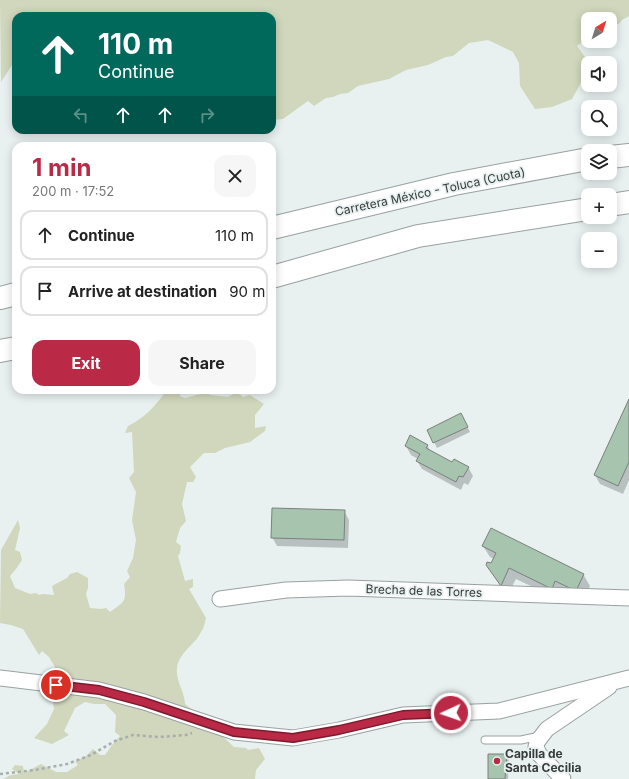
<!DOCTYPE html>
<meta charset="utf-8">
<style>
body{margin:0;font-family:Inter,sans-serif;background:#f6f6f6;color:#222;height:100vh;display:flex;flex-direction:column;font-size:15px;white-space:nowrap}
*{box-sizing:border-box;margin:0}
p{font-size:13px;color:#767676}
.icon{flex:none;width:22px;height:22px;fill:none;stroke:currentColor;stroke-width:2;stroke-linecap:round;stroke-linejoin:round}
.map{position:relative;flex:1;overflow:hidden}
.details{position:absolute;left:12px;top:142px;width:264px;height:252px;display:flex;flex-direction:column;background:#fff;border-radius:12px;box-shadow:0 2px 10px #0003}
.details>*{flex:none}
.banner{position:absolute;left:12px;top:12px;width:264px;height:122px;border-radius:12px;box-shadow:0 2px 10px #0003;background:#00695c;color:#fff;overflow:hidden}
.needle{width:26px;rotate:38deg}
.fabs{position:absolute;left:581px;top:12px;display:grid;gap:8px}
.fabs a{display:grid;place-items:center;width:36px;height:36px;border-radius:8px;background:#fff;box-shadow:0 2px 10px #0003;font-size:20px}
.pin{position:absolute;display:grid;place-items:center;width:34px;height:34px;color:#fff;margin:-17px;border:2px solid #fff;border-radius:50%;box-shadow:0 1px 4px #0007}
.me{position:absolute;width:44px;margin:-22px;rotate:267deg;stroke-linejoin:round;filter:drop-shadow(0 0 3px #0008)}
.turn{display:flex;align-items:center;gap:14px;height:84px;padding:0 20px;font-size:18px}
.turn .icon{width:52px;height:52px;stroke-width:2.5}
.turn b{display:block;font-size:28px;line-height:34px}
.lanes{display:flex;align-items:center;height:38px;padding:0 20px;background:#0003;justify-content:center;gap:20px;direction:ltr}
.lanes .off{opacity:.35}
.round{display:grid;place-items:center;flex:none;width:42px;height:42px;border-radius:12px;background:#f6f6f6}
.headline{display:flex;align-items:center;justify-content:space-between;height:68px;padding:0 20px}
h1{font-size:24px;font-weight:700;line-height:30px;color:#ba2945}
.button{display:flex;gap:8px;margin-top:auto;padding:8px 20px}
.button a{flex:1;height:46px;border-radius:12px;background:#ba2945;color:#fff;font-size:16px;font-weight:700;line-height:46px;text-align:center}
.button a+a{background:#f6f6f6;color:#222}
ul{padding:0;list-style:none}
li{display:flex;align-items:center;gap:12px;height:50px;margin:0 8px 6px;padding:0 12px;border:2px solid #e0e0e0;border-radius:12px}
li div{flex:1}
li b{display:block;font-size:15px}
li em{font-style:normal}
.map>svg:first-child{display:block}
.green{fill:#d0d7bc}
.shadow{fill:#0003}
.building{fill:#a6c4ae;stroke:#7b807c}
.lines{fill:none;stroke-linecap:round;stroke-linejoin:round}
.service-casing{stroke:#99a1a0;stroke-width:9}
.minor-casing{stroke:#99a1a0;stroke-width:17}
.motorway-casing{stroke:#99a1a0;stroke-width:24}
.path{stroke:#a7aead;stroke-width:2.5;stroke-dasharray:3 3;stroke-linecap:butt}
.service{stroke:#fff;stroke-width:7}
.minor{stroke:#fff;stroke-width:15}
.motorway{stroke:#fff;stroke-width:22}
.route-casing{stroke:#791b2d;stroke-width:10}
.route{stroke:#ba2945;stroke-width:7}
.poi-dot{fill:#ba2945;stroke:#e8f1f0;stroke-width:1.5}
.labels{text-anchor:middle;stroke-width:3.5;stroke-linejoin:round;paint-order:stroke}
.street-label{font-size:12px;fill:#373a3a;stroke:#e8f1f0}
.poi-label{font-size:12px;font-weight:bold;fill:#373a3a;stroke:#e8f1f0;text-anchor:start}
</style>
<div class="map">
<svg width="629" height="779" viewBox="0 0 629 779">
<rect width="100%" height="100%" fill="#e8f1f0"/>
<g class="green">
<polygon points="0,0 629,0 629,16 622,20 619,24 610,25 610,19 588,19 588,38 577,46 585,57 583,79 572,99 552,107 535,109 520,86 519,63 513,52 488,40 469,43 453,56 446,57 428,65 406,70 389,79 358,86 348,93 340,94 333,97 326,98 314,106 308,101 283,119 272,120 272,16 16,16 16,59 1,82"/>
<path d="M167,390H180V396L185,398L208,392L210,395L228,397L237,392L243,397L250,395L264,404L255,415V428L266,426L265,431L250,442L225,448L215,453H204L190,467L196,477L193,482H187L182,504L186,521L180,528L176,542L181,546L180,553L178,556L185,581L193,579V587L189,589L206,618C205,622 204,628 201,632C194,646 179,652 177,668C175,679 185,693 185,704L202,717L234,747L246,748L248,750L259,748L265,759L256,770L255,779H3L11,775L19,774L12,769L15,765L23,766L24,773L41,764L56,772H67L78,765L75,761L85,757L93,749L100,755H105L112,745L120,736L115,732L116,715L105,704H94L85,702L75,708L64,731L69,735L52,744L34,738L47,724L54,709L50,685L52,678L50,670L56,669L49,657L42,651L39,655L23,629L11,625L0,623L1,550L18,520L20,528L15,550L20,552L22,560L16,569L10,576L15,588L30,594L36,593L39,595L43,594L54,595L52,586L67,578L70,574L77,572L88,578V588L86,594L90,608L101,609L106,608L110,612C124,601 127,603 124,584L130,577L127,571L133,558L136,540L132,520L136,492L129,478L134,472L132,432L125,433L128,426C145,418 156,405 167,390Z"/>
</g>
<g class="shadow">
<polygon points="629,401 629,480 623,494 600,484 595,475"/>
<polygon points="464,420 470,432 437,448 428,430"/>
<polygon points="427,445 431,452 452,463 468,467 473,476 468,485 464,483 461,490 422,469 417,461 418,459 411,455 406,446"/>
<polygon points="344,511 349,520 348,548 277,546 272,537"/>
<polygon points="483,546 583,574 590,586 582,602 558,599 516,579 507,596 487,565 491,565 494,559 490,557"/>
<polygon points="506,755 509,761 508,779 489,779"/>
</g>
<g class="building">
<polygon points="629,399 629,462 618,486 594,475"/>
<polygon points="461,413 468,427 433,443 427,430"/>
<polygon points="410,435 428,445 426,448 452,462 454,459 469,467 463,477 459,476 456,482 416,461 420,454 405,446"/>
<polygon points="272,508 345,510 344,540 271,538"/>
<polygon points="491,528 584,574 576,591 555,581 552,589 509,568 501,586 486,565 487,562 491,563 496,553 482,546"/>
<polygon points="488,754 507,754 505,779 488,779"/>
</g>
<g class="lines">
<defs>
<polyline id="service" points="485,740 521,740 540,736"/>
<g id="minor">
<polyline points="220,599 286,590 348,588 629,598"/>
<polyline points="0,678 99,690 144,702 234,732 293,738 339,730 403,715 499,711 629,678"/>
<polyline points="563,779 539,754 536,747 537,742 547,729 609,687"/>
</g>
<g id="motorway">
<polyline points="610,157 629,155"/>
<polyline points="610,205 629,202"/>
<polyline points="272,228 454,184 588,159"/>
<polyline points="272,277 418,236 588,209"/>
<polyline points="0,298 16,294"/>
<polyline points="0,351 16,348"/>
</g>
</defs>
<use href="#service" class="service-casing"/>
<use href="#minor" class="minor-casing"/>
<use href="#motorway" class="motorway-casing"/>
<polyline class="path" points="0,774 35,770 67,764 91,755 115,741 133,735 159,737 186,735 192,733"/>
<use href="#service" class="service"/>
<use href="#minor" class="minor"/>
<use href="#motorway" class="motorway"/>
</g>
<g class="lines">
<defs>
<polyline id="route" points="56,685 99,690 144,702 234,732 293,738 339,730 403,715 451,713"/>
</defs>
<use href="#route" class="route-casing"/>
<use href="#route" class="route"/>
</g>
<circle class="poi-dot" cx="497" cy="761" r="4"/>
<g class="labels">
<g class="street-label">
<text transform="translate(430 192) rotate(-12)" y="4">Carretera México - Toluca (Cuota)</text>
<text transform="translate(424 591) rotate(2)" y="4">Brecha de las Torres</text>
</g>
<g class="poi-label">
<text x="505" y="758">Capilla de<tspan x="505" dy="14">Santa Cecilia</tspan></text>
</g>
</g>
</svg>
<div class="fabs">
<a><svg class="needle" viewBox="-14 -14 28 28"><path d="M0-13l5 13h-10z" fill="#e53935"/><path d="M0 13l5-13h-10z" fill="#767676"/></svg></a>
<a><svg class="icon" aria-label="sound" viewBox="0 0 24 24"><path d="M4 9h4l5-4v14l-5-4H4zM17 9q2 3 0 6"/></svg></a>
<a><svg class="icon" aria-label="search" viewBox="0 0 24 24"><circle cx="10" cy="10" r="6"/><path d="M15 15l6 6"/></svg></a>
<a><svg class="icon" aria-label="layers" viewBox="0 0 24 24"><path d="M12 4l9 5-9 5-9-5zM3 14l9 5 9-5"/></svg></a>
<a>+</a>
<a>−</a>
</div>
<div class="pin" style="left:56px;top:685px;background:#d93025"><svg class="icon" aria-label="arrive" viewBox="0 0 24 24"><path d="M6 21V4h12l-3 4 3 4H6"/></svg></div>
<svg class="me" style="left:451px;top:713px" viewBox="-20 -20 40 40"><circle r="17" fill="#ba2945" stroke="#fff" stroke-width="3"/><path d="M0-11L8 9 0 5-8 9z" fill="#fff"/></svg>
<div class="banner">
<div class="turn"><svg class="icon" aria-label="ahead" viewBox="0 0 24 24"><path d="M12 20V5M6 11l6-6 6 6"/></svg><div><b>110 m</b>Continue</div></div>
<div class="lanes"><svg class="icon off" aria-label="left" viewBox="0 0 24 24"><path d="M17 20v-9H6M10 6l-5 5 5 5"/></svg><svg class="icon" aria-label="ahead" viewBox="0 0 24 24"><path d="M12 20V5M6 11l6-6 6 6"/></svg><svg class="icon" aria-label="ahead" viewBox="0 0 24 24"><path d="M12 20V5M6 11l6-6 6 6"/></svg><svg class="icon off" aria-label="right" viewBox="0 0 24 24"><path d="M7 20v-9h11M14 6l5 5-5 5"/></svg></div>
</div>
<section class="details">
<div class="headline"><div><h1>1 min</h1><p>200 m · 17:52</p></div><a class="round"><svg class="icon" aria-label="close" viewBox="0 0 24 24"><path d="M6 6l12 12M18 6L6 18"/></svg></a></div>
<ul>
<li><svg class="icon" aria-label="ahead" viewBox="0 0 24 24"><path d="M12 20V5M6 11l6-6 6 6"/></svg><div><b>Continue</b></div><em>110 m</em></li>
<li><svg class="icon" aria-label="arrive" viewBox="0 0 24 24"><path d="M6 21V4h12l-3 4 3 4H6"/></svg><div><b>Arrive at destination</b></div><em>90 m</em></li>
</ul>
<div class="button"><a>Exit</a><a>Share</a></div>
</section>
</div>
